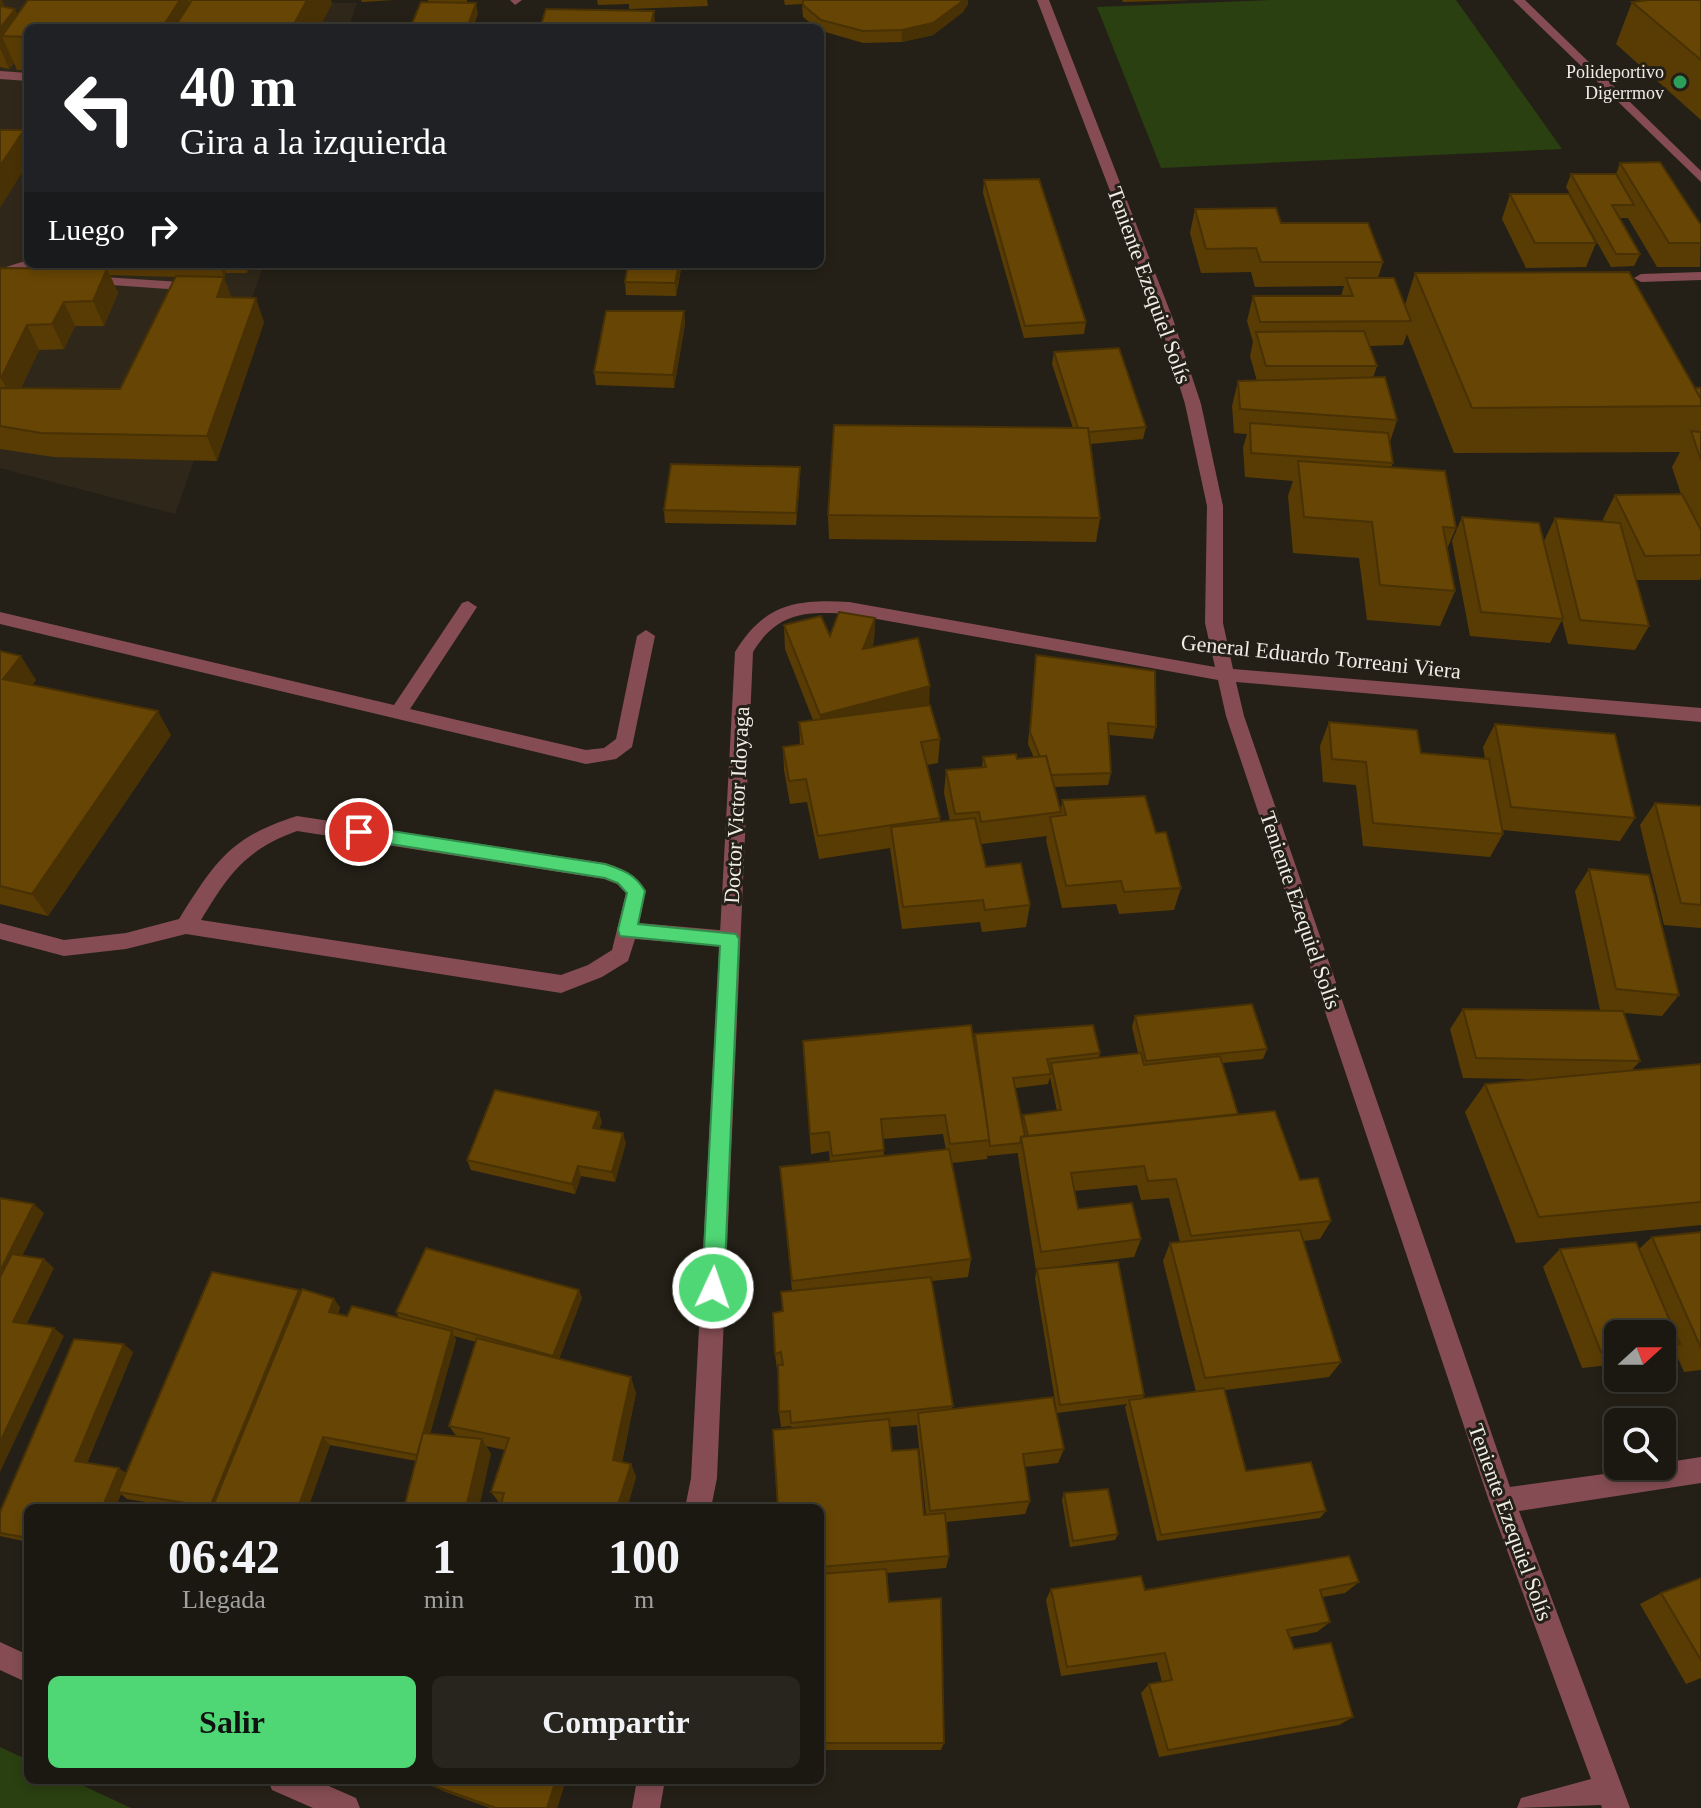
<!DOCTYPE html>
<html lang="es">
<meta charset="utf-8">
<style>
body{margin:0;font-family:"Times New Roman",serif;background:#28251f;color:#f1f3f6;height:100vh;display:flex;flex-direction:column;font-size:30px;white-space:nowrap}
*{box-sizing:border-box;margin:0}
p{font-size:26px;color:#a0a09f}
.icon{flex:none;width:44px;height:44px;fill:none;stroke:currentColor;stroke-width:2;stroke-linecap:round;stroke-linejoin:round}
.map{position:relative;flex:1;overflow:hidden}
.side{position:absolute;left:24px;top:1504px;width:800px;height:280px;display:flex;flex-direction:column;background:#1b1811;border-radius:12px;box-shadow:0 4px 12px #0003,0 0 0 2px #393731}
.side>*{flex:none}
.hud{position:absolute;left:24px;top:24px;width:800px;height:244px;border-radius:12px;box-shadow:0 4px 12px #0003,0 0 0 2px #393731;background:#202124;color:#fff;overflow:hidden}
.needle{width:52px;rotate:69deg}
.buttons{position:absolute;left:1604px;top:1320px;display:grid;gap:16px}
.buttons a{display:grid;place-items:center;width:72px;height:72px;border-radius:12px;background:#1b1811;box-shadow:0 4px 12px #0003,0 0 0 2px #393731;font-size:40px}
.pin{position:absolute;display:grid;place-items:center;width:68px;height:68px;color:#fff;margin:-34px;border:4px solid #fff;border-radius:50%;box-shadow:0 2px 8px #0007}
.me{position:absolute;width:88px;margin:-44px;rotate:3deg;stroke-linejoin:round;filter:drop-shadow(0 0 6px #0008)}
.turn{display:flex;align-items:center;gap:28px;height:168px;padding:0 24px;font-size:36px}
.turn .icon{width:104px;height:104px;stroke-width:2.5}
.turn b{display:block;font-size:56px;line-height:68px}
.then{display:flex;align-items:center;height:76px;padding:0 24px;background:#0003;gap:16px;font-size:30px}
.eta{display:flex;justify-content:space-evenly;align-items:center;height:136px;text-align:center}
.eta b{font-size:48px;font-weight:700;line-height:56px}
.cta{display:flex;gap:16px;margin-top:auto;padding:16px 24px}
.cta a{flex:1;height:92px;border-radius:12px;background:#4fd675;color:#111;font-size:32px;font-weight:700;line-height:92px;text-align:center}
.cta a+a{background:#28251f;color:#f1f3f6}
.map>svg:first-child{display:block}
.built{fill:#2f281a}
.green{fill:#2a4010}
.lines{fill:none;stroke-linecap:round;stroke-linejoin:round}
.service{fill:#854d53;fill-rule:evenodd}
.minor{fill:#854d53;fill-rule:evenodd}
.tertiary{fill:#854d53;fill-rule:evenodd}
.wall{fill:#593c04;fill-rule:evenodd}
.shaded-wall{fill:#483104}
.building{fill:#674605;stroke:#483104;stroke-width:2}
.route{fill:#4fd675;stroke:#338b4c;stroke-width:2}
.leisure-dot{fill:#2e9e5b;stroke:#242017;stroke-width:3}
.labels{text-anchor:middle;stroke-width:6;stroke-linejoin:round;paint-order:stroke}
.far-poi-label{font-size:18px;fill:#efede7;stroke:#242017;text-anchor:end}
.street-label{font-size:22px;fill:#efede7;stroke:#242017}
</style>
<div class="map">
<svg width="1701" height="1808" viewBox="0 0 1701 1808">
<rect width="100%" height="100%" fill="#242017"/>
<polygon class="built" points="0,0 357,3 348,28 28,28 28,264 264,264 175,514 0,468"/>
<g class="green">
<polygon points="1272,0 1456,0 1562,149 1161,168 1097,7"/>
<polygon points="0,1747 28,1760 28,1780 71,1780 131,1808 0,1808"/>
</g>
<g class="lines">
<g class="service">
<polygon points="0,71 28,73 28,81 0,79"/>
<polygon points="28,260 28,264 37,264 0,277 0,269"/>
<polygon points="88,276 196,283 203,287 196,291 83,283 83,277"/>
<polygon points="468,601 477,607 410,709 586,750 604,748 616,739 637,636 646,630 655,636 632,747 616,759 586,764 0,624 0,612 394,705 462,603"/>
<path d="M297,816L605,863C623,869 636,874 646,891L639,923L730,931L737,933L740,939L737,945L730,947L635,939L628,961L602,977L561,993L186,934L126,949L64,956L0,939V923L64,940L126,933L179,919C215,862 230,837 297,816ZM297,831L604,879L617,884L626,893L612,950L588,965L561,975L201,920C228,875 246,849 297,831Z"/>
</g>
<g class="minor">
<polygon points="510,0 522,0 515,5"/>
<path d="M1037,0H1049L1173,319L1201,404L1223,506V623L1233,669L1701,708V722L1236,682L1244,716L1510,1487L1662,1466V1463L1701,1457V1483L1519,1511L1630,1808H1602L1601,1805L1517,1808L1521,1798L1591,1779L1489,1501L1226,716L1218,680L849,614C806,611 777,612 753,652L717,1478L711,1508H685L691,1478L735,652C764,604 796,599 849,602L1215,667L1205,623L1207,506L1185,404L1159,319Z"/>
<polygon points="1701,272 1701,280 1641,282 1634,278 1641,274"/>
<polygon points="0,1642 28,1655 28,1683 0,1670"/>
<polygon points="268,1780 315,1780 356,1798 360,1808 313,1808 272,1790"/>
<polygon points="637,1780 665,1780 660,1808 632,1808"/>
</g>
<polygon class="tertiary" points="1513,0 1525,0 1701,171 1701,182"/>
</g>
<g class="wall">
<polygon points="0,0 5,7 18,15 28,0 331,0 332,4 28,28 28,70 17,70 14,63 9,69 0,67"/>
<polygon points="361,0 394,0 362,2"/>
<polygon points="428,0 467,0 467,3 478,14 428,2"/>
<polygon points="597,0 707,0 708,6 629,9 629,4 598,5"/>
<polygon points="784,0 968,0 968,4 963,12 933,35 902,42 863,43 822,31 820,28 817,28 803,17 802,4 785,5"/>
<polygon points="1122,0 1193,0 1123,2"/>
<polygon points="1640,0 1701,0 1701,120 1616,44 1632,2 1641,1"/>
<polygon points="1620,163 1701,225 1700,267 1657,267 1628,218 1619,218 1640,254 1634,266 1611,267 1566,187 1571,174 1616,174"/>
<polygon points="984,180 1086,322 1084,334 1024,338 983,193"/>
<polygon points="1510,194 1596,243 1586,267 1526,268 1502,219"/>
<polygon points="1195,209 1281,223 1383,262 1378,278 1405,305 1415,273 1695,388 1701,388 1701,577 1700,580 1636,580 1649,626 1635,650 1568,644 1562,620 1550,643 1470,636 1452,541 1462,517 1544,541 1555,518 1604,522 1603,519 1615,495 1681,494 1672,467 1680,452 1454,453 1407,334 1403,345 1369,346 1377,366 1373,378 1397,420 1390,442 1393,463 1391,467 1456,528 1447,549 1455,591 1440,626 1367,620 1359,558 1293,553 1288,496 1293,481 1245,477 1243,448 1247,434 1234,433 1232,406 1238,381 1257,381 1250,356 1253,342 1247,321 1253,296 1341,296 1344,286 1255,287 1251,272 1201,273 1190,233"/>
<path d="M71,264H251L247,273H226L224,278L231,297L264,322L217,461L54,457L0,449V268H73ZM110,275L175,277L120,389L21,388L39,350L64,349L75,326H104L118,293Z"/>
<polygon points="682,264 676,296 626,295 625,282"/>
<polygon points="684,311 685,324 674,388 596,385 594,372"/>
<polygon points="1054,352 1146,427 1143,439 1091,444 1100,518 1096,542 829,539 828,515 1073,428 1052,364"/>
<polygon points="800,480 796,525 665,523 664,510"/>
<polygon points="875,618 874,642 872,647 929,705 940,739 938,763 927,765 940,818 940,822 950,821 944,793 946,770 982,767 983,757 1017,759 1034,758 1028,744 1036,655 1156,727 1153,739 1109,735 1111,773 1108,785 1054,787 1061,810 1062,800 1156,833 1181,888 1174,910 1119,914 1116,904 1062,908 1046,840 1047,836 981,844 986,867 1030,905 1026,927 982,932 980,922 902,929 890,848 819,859 807,802 790,804 784,770 783,747 800,744 799,722 813,720 785,649 784,625 830,636"/>
<polygon points="0,651 36,680 32,685 171,735 48,916 0,904"/>
<polygon points="1329,722 1421,753 1485,759 1483,747 1495,724 1635,818 1620,841 1502,830 1503,834 1490,857 1363,846 1356,785 1323,782 1320,746"/>
<polygon points="1655,803 1701,806 1701,928 1664,925 1640,825"/>
<polygon points="1589,869 1679,995 1662,1016 1624,1013 1640,1061 1632,1070 1701,1064 1701,1225 1516,1243 1465,1112 1485,1084 1530,1079 1463,1078 1450,1029 1463,1009 1600,1010 1575,891"/>
<path d="M1135,1016L1267,1049L1263,1059L1222,1063L1238,1115L1300,1180L1331,1221L1320,1239L1303,1241L1341,1362L1329,1377L1225,1390L1246,1471L1326,1511L1320,1518L1157,1541L1125,1407L1127,1404L1057,1413L1035,1278L1037,1269L1036,1270L1018,1156V1153L988,1156V1152L987,1159L952,1163L971,1259L968,1277L932,1281L952,1409L1064,1449L1058,1463L1025,1467L1030,1501L1025,1514L946,1522L949,1556L946,1568L887,1573L889,1602L944,1743L941,1750H820V1508L791,1426L781,1427L779,1412L778,1369H777L775,1354L783,1311L792,1291L780,1167L830,1162L829,1151L811,1154L803,1041L974,1042L975,1034L1100,1053L1099,1058L1138,1053L1132,1027ZM1050,1077L1057,1111L1023,1115L1022,1123L1015,1088L1048,1084ZM943,1134L946,1150L884,1156L883,1139ZM1137,1185L1141,1200L1169,1198L1180,1242L1170,1243L1163,1261L1196,1392L1143,1398L1144,1395L1053,1267L1134,1257L1141,1239L1078,1209L1074,1191ZM917,1425V1427L926,1515H924L892,1451L890,1427Z"/>
<polygon points="602,1122 599,1129 626,1143 615,1182 581,1176 575,1194 471,1170 467,1160"/>
<polygon points="1701,1232 1701,1370 1684,1372 1674,1349 1662,1359 1662,1334 1618,1334 1618,1364 1582,1368 1543,1267 1560,1249 1639,1249 1652,1237"/>
<path d="M299,1290L301,1293L340,1307L338,1314L347,1316L399,1318L396,1312L579,1290L582,1298L559,1359L636,1393L622,1462L631,1464L636,1477L627,1508H500L501,1505L491,1492L505,1450L486,1446L491,1454L416,1461L330,1445L308,1508H182L127,1499L121,1494L115,1508H28V1542L0,1536V1512L133,1352L87,1463L126,1473ZM454,1336L476,1342L449,1426L457,1437L430,1434L456,1340Z"/>
<polygon points="1064,1493 1118,1534 1115,1540 1070,1547 1062,1500"/>
<polygon points="1701,1578 1701,1678 1686,1684 1640,1604 1661,1593"/>
<polygon points="1359,1582 1345,1593 1323,1597 1330,1622 1317,1632 1290,1637 1294,1649 1353,1717 1339,1725 1159,1757 1141,1693 1149,1684 1162,1682 1157,1662 1061,1676 1046,1600 1051,1589 1145,1590"/>
<polygon points="566,1780 557,1808 490,1808 443,1791 431,1785"/>
</g>
<g class="shaded-wall">
<polygon points="0,0 2,0 9,16 15,9 27,37 2,36 14,63 9,69 0,48"/>
<polygon points="180,0 188,0 196,24 194,28 162,28"/>
<polygon points="307,0 331,0 332,4 319,28 292,28"/>
<polygon points="964,0 968,0 968,4 963,12 933,35 902,42 902,30"/>
<polygon points="476,3 478,14 473,28 467,28"/>
<polygon points="654,11 655,23 654,28 650,28"/>
<polygon points="24,130 28,140 28,163 0,208 0,166"/>
<polygon points="219,264 223,264 226,273 224,278 233,301 217,297 224,277"/>
<polygon points="244,264 251,264 247,273"/>
<polygon points="679,264 682,264 676,296 675,283"/>
<polygon points="107,269 118,293 104,326 93,301"/>
<polygon points="256,298 264,322 217,461 207,436"/>
<polygon points="64,302 75,326 64,349 52,324"/>
<polygon points="684,311 685,324 674,388 673,375"/>
<polygon points="27,325 39,350 14,403 1,378"/>
<polygon points="800,467 800,480 796,525 796,513"/>
<polygon points="875,618 874,642 863,673 863,649"/>
<polygon points="21,656 36,680 19,702 3,679"/>
<polygon points="930,686 929,710 820,738 820,715"/>
<polygon points="158,711 171,735 48,916 32,894"/>
<polygon points="599,1112 602,1122 596,1138 593,1128"/>
<polygon points="623,1133 626,1143 615,1182 612,1172"/>
<polygon points="578,1166 581,1176 575,1194 572,1184"/>
<polygon points="34,1204 44,1213 0,1300 0,1271"/>
<polygon points="44,1259 54,1268 24,1330 13,1322"/>
<polygon points="299,1290 305,1298 221,1508 210,1508"/>
<polygon points="579,1290 582,1298 557,1364 553,1356"/>
<polygon points="334,1299 340,1307 335,1320 329,1312"/>
<polygon points="54,1328 64,1336 0,1472 0,1442"/>
<polygon points="452,1331 456,1340 422,1462 417,1455"/>
<polygon points="124,1344 133,1352 85,1468 75,1461"/>
<polygon points="631,1377 636,1393 619,1474 613,1460"/>
<polygon points="323,1437 330,1445 308,1508 298,1508"/>
<polygon points="482,1439 491,1454 479,1508 466,1508"/>
<polygon points="631,1464 636,1477 627,1508 617,1508"/>
<polygon points="119,1468 129,1475 118,1492 121,1494 115,1508 102,1508"/>
<polygon points="556,1780 566,1780 557,1808 547,1808"/>
</g>
<g class="building">
<polygon points="28,0 180,0 162,28 28,28 28,37 2,36"/>
<polygon points="192,0 307,0 292,28 174,28"/>
<polygon points="803,0 964,0 933,23 902,30 863,31 821,20 803,5"/>
<polygon points="1649,0 1701,0 1701,60 1632,2"/>
<polygon points="421,2 476,3 467,28 410,28"/>
<polygon points="0,6 15,9 0,28"/>
<polygon points="546,9 654,11 650,28 540,28"/>
<polygon points="0,130 24,130 0,166"/>
<polygon points="1660,162 1701,225 1701,243 1669,243 1620,163"/>
<polygon points="1571,174 1616,174 1634,205 1612,205 1640,254 1616,254"/>
<polygon points="1039,179 1086,322 1025,326 984,180"/>
<polygon points="1510,194 1569,194 1596,243 1535,243"/>
<polygon points="1276,208 1281,223 1368,223 1383,262 1261,262 1256,248 1206,249 1195,209"/>
<polygon points="628,264 679,264 675,283 625,282"/>
<polygon points="0,268 107,269 93,301 64,302 52,324 27,325 1,378 0,378"/>
<polygon points="1629,272 1701,399 1701,406 1472,408 1415,273"/>
<polygon points="176,276 224,277 217,297 256,298 207,436 41,433 0,426 0,388 120,389"/>
<polygon points="1346,278 1394,278 1411,321 1260,322 1253,296 1353,296"/>
<polygon points="606,311 684,311 673,375 594,372"/>
<polygon points="1364,331 1377,366 1266,366 1256,332"/>
<polygon points="1119,348 1146,427 1089,432 1088,428 1078,428 1054,352"/>
<polygon points="1385,377 1397,420 1240,409 1238,381"/>
<polygon points="1695,388 1701,388 1701,399"/>
<polygon points="1250,423 1388,433 1393,463 1251,453"/>
<polygon points="834,425 1088,428 1100,518 828,515"/>
<polygon points="1691,431 1701,432 1701,460"/>
<polygon points="1298,461 1445,471 1456,528 1443,527 1455,591 1380,585 1372,522 1304,517"/>
<polygon points="671,464 800,467 796,513 664,510"/>
<polygon points="1682,494 1701,530 1701,555 1645,556 1615,495"/>
<polygon points="1462,517 1539,523 1563,619 1481,612"/>
<polygon points="1555,518 1620,523 1649,626 1580,620"/>
<polygon points="839,612 875,618 863,649 918,638 930,686 820,715 784,625 821,616 830,636"/>
<polygon points="0,651 21,656 3,679 158,711 32,894 0,886"/>
<polygon points="1036,655 1155,671 1156,727 1108,723 1111,773 1051,775 1046,756 1040,757 1030,732"/>
<polygon points="930,705 940,739 921,742 940,818 818,836 806,779 789,781 783,747 803,744 799,722"/>
<polygon points="1329,722 1417,730 1421,753 1489,759 1503,834 1373,823 1366,762 1332,759"/>
<polygon points="1495,724 1615,734 1635,818 1511,807"/>
<polygon points="1016,754 1017,759 1046,756 1061,812 981,822 979,812 955,814 946,770 986,767 983,757"/>
<polygon points="1145,796 1156,833 1166,832 1181,888 1124,892 1121,881 1066,886 1050,817 1066,815 1062,800"/>
<polygon points="1655,803 1701,806 1701,905 1681,903"/>
<polygon points="975,818 986,867 1021,863 1030,905 985,910 983,900 903,907 891,827"/>
<polygon points="1589,869 1649,875 1679,995 1616,989"/>
<polygon points="1252,1004 1267,1049 1146,1061 1135,1016"/>
<polygon points="1463,1009 1623,1011 1640,1061 1476,1058"/>
<polygon points="971,1025 990,1140 950,1144 945,1115 881,1119 884,1150 832,1156 829,1132 810,1134 803,1041"/>
<polygon points="1093,1025 1100,1053 1047,1059 1051,1074 1013,1078 1025,1136 1021,1137 1020,1143 990,1146 975,1034"/>
<polygon points="1141,1053 1144,1065 1220,1056 1238,1114 1028,1136 1023,1115 1061,1110 1051,1063"/>
<polygon points="1701,1064 1701,1202 1539,1217 1485,1084"/>
<polygon points="495,1090 599,1112 593,1128 623,1133 612,1172 578,1166 572,1184 467,1160"/>
<polygon points="1275,1111 1300,1180 1318,1178 1331,1221 1191,1236 1176,1179 1148,1181 1144,1166 1071,1173 1078,1209 1132,1203 1141,1239 1041,1252 1021,1137"/>
<polygon points="949,1149 971,1259 792,1281 780,1167"/>
<polygon points="0,1198 34,1204 0,1271"/>
<polygon points="1300,1230 1341,1362 1205,1378 1170,1243"/>
<polygon points="1701,1232 1701,1348 1652,1237"/>
<polygon points="1636,1242 1680,1344 1662,1346 1662,1334 1618,1334 1618,1350 1601,1352 1560,1249"/>
<polygon points="426,1248 579,1290 553,1356 396,1312"/>
<polygon points="12,1254 44,1259 13,1322 54,1328 0,1442 0,1277"/>
<polygon points="1118,1262 1144,1395 1060,1405 1037,1269"/>
<polygon points="212,1272 299,1290 210,1507 118,1492"/>
<polygon points="931,1277 953,1406 791,1423 790,1411 779,1412 778,1365 783,1365 781,1352 775,1354 773,1313 783,1311 781,1292"/>
<polygon points="302,1289 334,1299 329,1312 347,1316 352,1306 452,1331 417,1455 323,1437 298,1508 212,1508"/>
<polygon points="477,1338 631,1377 613,1460 631,1464 617,1508 500,1508 504,1493 491,1492 509,1438 449,1426"/>
<polygon points="74,1339 124,1344 75,1461 119,1468 102,1508 28,1508 28,1538 0,1533 0,1512"/>
<polygon points="1224,1388 1246,1471 1311,1462 1326,1511 1161,1535 1129,1400"/>
<polygon points="1053,1397 1064,1449 1023,1454 1030,1501 930,1511 918,1413"/>
<polygon points="889,1419 892,1451 918,1449 924,1515 945,1513 949,1556 820,1567 820,1508 778,1508 773,1430"/>
<polygon points="423,1433 482,1439 466,1508 404,1508"/>
<polygon points="1108,1489 1118,1534 1073,1541 1064,1493"/>
<polygon points="1349,1556 1359,1582 1320,1590 1330,1622 1287,1630 1294,1649 1331,1643 1353,1717 1168,1750 1149,1684 1172,1680 1165,1653 1067,1667 1051,1589 1141,1576 1145,1590"/>
<polygon points="886,1569 889,1602 941,1598 944,1743 820,1743 820,1574"/>
<polygon points="1701,1578 1701,1660 1661,1593"/>
<polygon points="433,1780 556,1780 547,1808 496,1808 431,1785"/>
</g>
<path class="route" d="M359,826L605,864C623,870 635,874 645,891L638,924L736,934L739,939L724,1288L720,1295L713,1298L705,1295L702,1288L720,946L620,936L618,930L627,893L618,883L605,878L359,839L350,832Z"/>
<circle class="leisure-dot" cx="1680" cy="82" r="8"/>
<g class="labels">
<g class="far-poi-label">
<text x="1664" y="78">Polideportivo<tspan x="1664" dy="21">Digerrmov</tspan></text>
</g>
<g class="street-label">
<text transform="translate(1150 285) rotate(70)" y="8">Teniente Ezequiel Solís</text>
<text transform="translate(1321 656) rotate(6)" y="8">General Eduardo Torreani Viera</text>
<text transform="translate(736 805) rotate(-87)" y="8">Doctor Victor Idoyaga</text>
<text transform="translate(1301 910) rotate(71)" y="8">Teniente Ezequiel Solís</text>
<text transform="translate(1511 1522) rotate(70)" y="8">Teniente Ezequiel Solís</text>
</g>
</g>
</svg>
<div class="buttons">
<a><svg class="needle" viewBox="-14 -14 28 28"><path d="M0-13l5 13h-10z" fill="#e53935"/><path d="M0 13l5-13h-10z" fill="#a0a09f"/></svg></a>
<a><svg class="icon" aria-label="search" viewBox="0 0 24 24"><circle cx="10" cy="10" r="6"/><path d="M15 15l6 6"/></svg></a>
</div>
<div class="pin" style="left:359px;top:832px;background:#d93025"><svg class="icon" aria-label="arrive" viewBox="0 0 24 24"><path d="M6 21V4h12l-3 4 3 4H6"/></svg></div>
<svg class="me" style="left:713px;top:1288px" viewBox="-20 -20 40 40"><circle r="17" fill="#4fd675" stroke="#fff" stroke-width="3"/><path d="M0-11L8 9 0 5-8 9z" fill="#fff"/></svg>
<div class="hud">
<div class="turn"><svg class="icon" aria-label="left" viewBox="0 0 24 24"><path d="M17 20v-9H6M10 6l-5 5 5 5"/></svg><div><b>40 m</b>Gira a la izquierda</div></div>
<div class="then">Luego<svg class="icon" aria-label="right" viewBox="0 0 24 24"><path d="M7 20v-9h11M14 6l5 5-5 5"/></svg></div>
</div>
<section class="side">
<div class="eta">
<div><b>06:42</b><p>Llegada</p></div>
<div><b>1</b><p>min</p></div>
<div><b>100</b><p>m</p></div>
</div>
<div class="cta"><a>Salir</a><a>Compartir</a></div>
</section>
</div>
